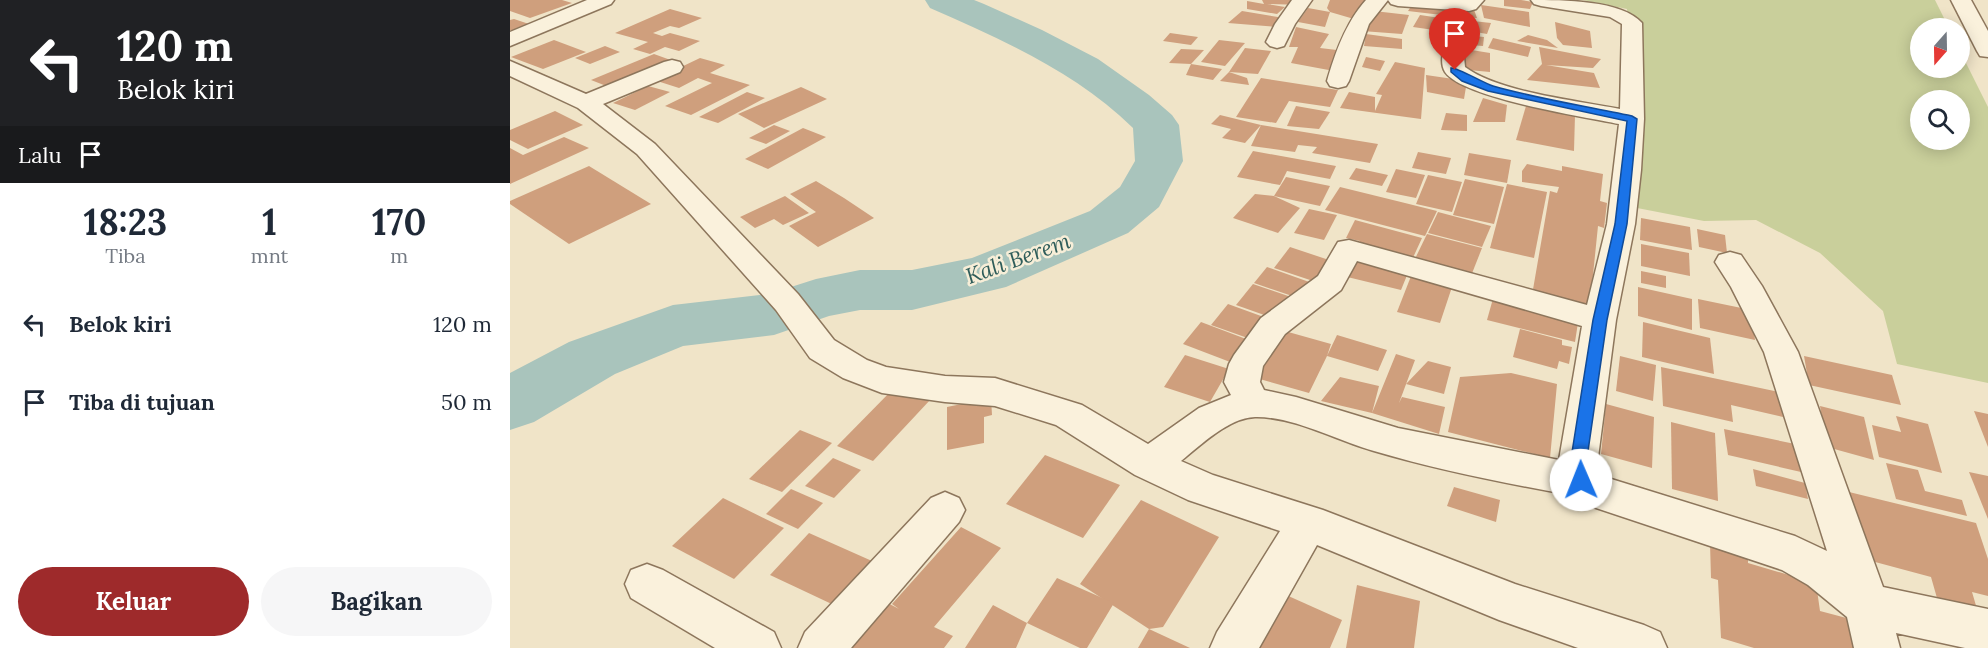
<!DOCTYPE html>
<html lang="id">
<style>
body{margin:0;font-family:Lora,serif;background:#f6f6f7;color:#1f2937;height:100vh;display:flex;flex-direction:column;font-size:22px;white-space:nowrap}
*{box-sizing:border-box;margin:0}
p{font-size:20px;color:#747a83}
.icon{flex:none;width:33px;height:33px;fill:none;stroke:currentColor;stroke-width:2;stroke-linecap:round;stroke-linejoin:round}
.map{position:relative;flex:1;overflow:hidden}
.drawer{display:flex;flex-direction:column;background:#fff;width:510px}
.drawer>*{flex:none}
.guide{background:#202124;color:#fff;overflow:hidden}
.needle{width:39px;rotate:200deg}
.controls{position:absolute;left:1400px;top:18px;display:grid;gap:12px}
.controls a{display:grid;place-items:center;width:60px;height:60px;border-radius:50%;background:#fff;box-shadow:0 3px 15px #0003;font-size:30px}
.pin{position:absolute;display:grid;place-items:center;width:51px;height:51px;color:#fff;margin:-62px -26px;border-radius:50% 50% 50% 0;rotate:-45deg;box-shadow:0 0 6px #0007}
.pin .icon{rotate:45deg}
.me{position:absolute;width:66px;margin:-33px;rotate:359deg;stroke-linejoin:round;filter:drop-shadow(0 0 4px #0008)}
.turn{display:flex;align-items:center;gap:21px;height:126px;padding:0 18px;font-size:27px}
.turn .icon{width:78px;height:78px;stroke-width:2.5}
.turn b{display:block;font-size:42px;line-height:51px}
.then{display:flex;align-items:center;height:57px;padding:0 18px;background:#0003;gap:12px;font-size:22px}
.eta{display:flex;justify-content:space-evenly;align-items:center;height:102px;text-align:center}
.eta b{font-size:36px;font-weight:700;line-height:42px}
.cta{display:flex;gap:12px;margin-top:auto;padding:12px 18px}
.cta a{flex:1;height:69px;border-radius:36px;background:#9e2a2b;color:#fff;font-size:24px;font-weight:700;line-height:69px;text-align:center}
.cta a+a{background:#f6f6f7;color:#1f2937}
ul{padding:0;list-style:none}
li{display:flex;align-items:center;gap:18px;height:78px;padding:0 18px}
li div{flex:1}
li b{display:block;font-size:22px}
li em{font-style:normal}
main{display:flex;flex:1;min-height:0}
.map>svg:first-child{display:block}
.green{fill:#c9cf9b;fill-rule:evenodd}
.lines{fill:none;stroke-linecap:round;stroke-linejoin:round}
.river{fill:#a9c4bc;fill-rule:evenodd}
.building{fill:#cf9f7d}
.minor-casing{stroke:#8d765c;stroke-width:3}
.minor{fill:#faf1dc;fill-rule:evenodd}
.route{fill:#1a73e8;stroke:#114b97;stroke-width:1.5}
.labels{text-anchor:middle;stroke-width:5;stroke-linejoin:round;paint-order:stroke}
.water-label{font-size:22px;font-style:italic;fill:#2f5d5a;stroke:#f7eed8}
</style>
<main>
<section class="drawer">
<div class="guide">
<div class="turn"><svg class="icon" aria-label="left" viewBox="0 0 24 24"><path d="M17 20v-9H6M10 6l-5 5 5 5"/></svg><div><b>120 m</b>Belok kiri</div></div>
<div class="then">Lalu<svg class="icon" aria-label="arrive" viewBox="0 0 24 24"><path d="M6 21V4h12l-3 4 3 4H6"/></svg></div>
</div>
<div class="eta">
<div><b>18:23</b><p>Tiba</p></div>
<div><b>1</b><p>mnt</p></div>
<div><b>170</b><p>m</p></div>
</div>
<ul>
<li><svg class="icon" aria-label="left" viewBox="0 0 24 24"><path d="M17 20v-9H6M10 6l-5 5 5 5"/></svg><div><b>Belok kiri</b></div><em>120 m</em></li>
<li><svg class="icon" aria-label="arrive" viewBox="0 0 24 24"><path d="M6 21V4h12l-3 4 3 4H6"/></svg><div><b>Tiba di tujuan</b></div><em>50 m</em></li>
</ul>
<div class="cta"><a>Keluar</a><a>Bagikan</a></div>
</section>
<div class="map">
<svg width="1478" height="648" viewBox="0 0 1478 648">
<rect width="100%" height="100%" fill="#f0e4c8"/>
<path class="green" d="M1073,0H1425L1439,28H1410V68H1449V49L1478,107V383L1387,364L1373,311L1310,253L1246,220L1194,221L1122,207V99L1117,9ZM1410,100H1449V140H1410Z"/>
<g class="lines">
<path class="river" d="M415,0H464L474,4L532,30L588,59L639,95L662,115L669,125L673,161L649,207L618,233L496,287L402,310H350L319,316L264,335L173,346L105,374L24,422L0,430V373L59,342L163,305L259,294L306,279L350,270H402L462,258L580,211L610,187L625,161L623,128C566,72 493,40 420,8Z"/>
</g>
<g class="building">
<polygon points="0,0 52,0 62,3 20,18 0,11"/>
<polygon points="752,0 793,0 792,5 757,4 775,7 767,14 737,9 737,1 754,4"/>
<polygon points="820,0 855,0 844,19 820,12 817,8"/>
<polygon points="994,0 1011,0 1023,2 1020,9 994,6"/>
<polygon points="904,2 939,6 940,16 898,11"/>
<polygon points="971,5 1019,12 1020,27 974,18"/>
<polygon points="945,7 963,7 967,18 946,17"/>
<polygon points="798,8 820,12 815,27 788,22"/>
<polygon points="160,9 192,18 169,28 160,26 143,33 152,36 160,33 190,41 169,51 155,47 140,54 123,49 138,42 105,33"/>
<polygon points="732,11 774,18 767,27 718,23"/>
<polygon points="864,11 899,15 892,34 852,31"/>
<polygon points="910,15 937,19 931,31 903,27"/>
<polygon points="4,19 25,26 7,33 0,30 0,20"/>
<polygon points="954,20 981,23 977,34 949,29"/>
<polygon points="1045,22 1080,31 1082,48 1053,45 1047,38"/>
<polygon points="786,27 819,34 810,48 827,50 824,71 781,63 788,47 779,47"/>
<polygon points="660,33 688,37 681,45 653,41"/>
<polygon points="856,34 892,39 892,49 854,46"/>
<polygon points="953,35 974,37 973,46 945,44"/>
<polygon points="1018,35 1037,40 1048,48 1007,41"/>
<polygon points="983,38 1021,47 1018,57 978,48"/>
<polygon points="44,40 76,52 33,69 1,57"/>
<polygon points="709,40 735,43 715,66 691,62"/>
<polygon points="95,46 110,52 80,64 65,58"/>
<polygon points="1029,47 1091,59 1083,68 1036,65 1084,73 1090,88 1017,80 1032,64"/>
<polygon points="735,48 761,51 748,74 719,72"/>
<polygon points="949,48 980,53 980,72 948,69"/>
<polygon points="671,49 694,50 681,64 659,63"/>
<polygon points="144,54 166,62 104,89 81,80"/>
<polygon points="856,57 875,61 870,71 852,67"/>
<polygon points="190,58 215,65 200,73 240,85 181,115 155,106 202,83 188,78 169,88 144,80"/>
<polygon points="885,62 915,68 911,119 830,108 839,92 865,97 865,111 872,95 866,94"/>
<polygon points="681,64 712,69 703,80 676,75"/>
<polygon points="719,72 737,78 739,85 710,81"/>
<polygon points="916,75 957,81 954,99 917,92"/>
<polygon points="751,78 828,90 820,107 779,101 766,123 726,117"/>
<polygon points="138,86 160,92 125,110 103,103"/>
<polygon points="291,87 317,99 254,128 228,114"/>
<polygon points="237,92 255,98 208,123 189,117"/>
<polygon points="973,98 997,105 995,122 963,122"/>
<polygon points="786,106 820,112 809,129 777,126"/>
<polygon points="1016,106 1065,115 1064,151 1006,140"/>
<polygon points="45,111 73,125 18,149 0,140 0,130"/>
<polygon points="936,113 957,115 957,131 931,130"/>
<polygon points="710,115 751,125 868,144 860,163 802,153 807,147 788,145 785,152 741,146 751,125 735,143 712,138 721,129 701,124"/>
<polygon points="264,125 280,131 256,144 239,138"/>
<polygon points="293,128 316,137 258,169 235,159"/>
<polygon points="54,137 79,148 0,184 0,148 13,155"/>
<polygon points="743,151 826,166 820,179 777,171 770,185 727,177"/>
<polygon points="908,152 941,158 936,174 902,168"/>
<polygon points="959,153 1001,160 997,183 954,175"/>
<polygon points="1017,164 1052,171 1052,166 1093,174 1090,201 1097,203 1094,228 1088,226 1079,314 1021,301 1040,191 1047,193 1049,187 1012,182 1012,171"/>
<polygon points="79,166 141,204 59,244 0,204 0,201"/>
<polygon points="846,168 878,175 872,186 839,179"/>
<polygon points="886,169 915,175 906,198 876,192"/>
<polygon points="918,175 952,182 942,212 906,204"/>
<polygon points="776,177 820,186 810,206 764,196"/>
<polygon points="955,179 994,187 984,224 943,215"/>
<polygon points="306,181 334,198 364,218 308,247 279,226 306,212 280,194"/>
<polygon points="997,184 1037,192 1024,258 980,248"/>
<polygon points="830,187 895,203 927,211 915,236 815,210"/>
<polygon points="745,194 764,196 790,208 768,233 723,218"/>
<polygon points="275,196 299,213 273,225 264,219 245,228 230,217"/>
<polygon points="799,209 827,215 814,240 784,233"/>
<polygon points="928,212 981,226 972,247 918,233"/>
<polygon points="1131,218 1180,227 1182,250 1130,240"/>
<polygon points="845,220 912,238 901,262 847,247 850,241 836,238"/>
<polygon points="1187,229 1215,235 1217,253 1189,247"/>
<polygon points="917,234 972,248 959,281 902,265"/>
<polygon points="1131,244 1179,253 1180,276 1131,266"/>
<polygon points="780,247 822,261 806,282 764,268"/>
<polygon points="840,253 900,268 891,290 829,275"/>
<polygon points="757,267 802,283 791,299 744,283"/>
<polygon points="903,271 944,281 930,323 887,312"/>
<polygon points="1131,271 1156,276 1156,288 1131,283"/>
<polygon points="743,284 784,298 768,320 726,305"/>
<polygon points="1128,287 1182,299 1182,330 1128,316"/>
<polygon points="984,295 1069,316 1065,342 977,320"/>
<polygon points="1188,299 1241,310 1245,340 1190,328"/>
<polygon points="718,304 762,320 746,341 701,325"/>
<polygon points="691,322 744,342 728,365 673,344"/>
<polygon points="1133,322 1200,338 1204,374 1132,357"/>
<polygon points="764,328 821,344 817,356 827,335 877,350 868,371 817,356 799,393 739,376"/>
<polygon points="1010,329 1052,340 1052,345 1062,347 1059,364 1049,361 1047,369 1003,357"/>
<polygon points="886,354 905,360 889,403 892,397 935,407 929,434 862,413 811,401 830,377 869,386 862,413"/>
<polygon points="675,355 719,369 700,402 654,387"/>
<polygon points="1110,356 1146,365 1143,401 1106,391"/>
<polygon points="1294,356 1382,375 1391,405 1299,385"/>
<polygon points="918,361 941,367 934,394 896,384"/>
<polygon points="1151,367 1269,392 1273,417 1221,405 1223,422 1153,406"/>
<polygon points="1001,373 1047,384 1040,458 938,432 950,377"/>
<polygon points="386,386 421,399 363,461 327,446"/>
<polygon points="481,398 482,415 474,417 474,443 437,450 437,407"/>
<polygon points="1096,404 1144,417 1142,468 1091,454"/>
<polygon points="1310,406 1354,417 1364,460 1317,447"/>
<polygon points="1464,411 1478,414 1478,447"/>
<polygon points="1386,416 1418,424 1432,473 1369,457 1362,425 1391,432"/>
<polygon points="1161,422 1205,433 1208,501 1162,489"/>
<polygon points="1214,429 1285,444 1291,472 1218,455"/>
<polygon points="290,430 322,443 272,492 239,479"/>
<polygon points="535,455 610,485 573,538 496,504"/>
<polygon points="323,458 351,470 324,498 295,486"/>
<polygon points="1376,463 1408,470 1415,491 1452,500 1457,516 1386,499"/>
<polygon points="1243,469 1295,483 1298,499 1246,486"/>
<polygon points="1459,472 1478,476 1478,519"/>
<polygon points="944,487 990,500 986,522 937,506"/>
<polygon points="281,489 313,503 288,529 256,514"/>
<polygon points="1339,492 1466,523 1478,559 1478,596 1462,592 1467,609 1427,598 1421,577 1354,559"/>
<polygon points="213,498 274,528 224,579 162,546"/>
<polygon points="631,500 709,537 653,627 639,629 570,584"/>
<polygon points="451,527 491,548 424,627 443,636 434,648 333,648 372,600 389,609 382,604"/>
<polygon points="299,533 380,569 343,614 260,575"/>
<polygon points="1200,543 1238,555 1238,563 1306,583 1310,611 1344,620 1349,648 1244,648 1211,638 1208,580 1201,578"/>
<polygon points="547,578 604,603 577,648 570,648 517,623 506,648 455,648 483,605 517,623"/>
<polygon points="847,585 910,601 904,648 836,648"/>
<polygon points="765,590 832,620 820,648 737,648"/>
<polygon points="639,629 680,648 628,648"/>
</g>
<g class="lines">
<defs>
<g id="minor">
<polygon points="77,0 104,0 101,4 0,46 0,32"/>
<polygon points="782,0 802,0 785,24 774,46 767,48 760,46 756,42 765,24"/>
<path d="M856,0H878L859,24L839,81L836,86L828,88L820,86L817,81C825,53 836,22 856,0Z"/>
<polygon points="878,0 974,0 966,9 959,11 888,6 881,4"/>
<path d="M1021,0C1053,0 1112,0 1132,23L1134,119L1131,170L1125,224L1106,320L1087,465L1089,471L1098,478L1285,536L1317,551L1254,352L1221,287L1205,262L1209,255L1220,252L1231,255L1252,286L1288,352L1373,587L1478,609V648H1455L1386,633L1390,648H1344L1337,617L1298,585L1272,570L1071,503L1061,495C994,483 928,470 864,451C828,441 782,416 745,417C718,418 691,445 671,461L703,475L813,510L1005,584L1134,625L1150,632L1157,648H1068L989,620L807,545L749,648H700L707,632L770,531L678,500L625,475L546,425L485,406L435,402L372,393L333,378L300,358L266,310L127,154L68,108L0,76V61L76,94L154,62L162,60L170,62L173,67L170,72L93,104L145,144L288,294L324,340L357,360L376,367L435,376L485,378L572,405L638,444L689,408L721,395L714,382L719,364L724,355L751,318L808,276L828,242L839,240L1077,305L1097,224L1109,124C1076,117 952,98 935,72C928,61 935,39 942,29L949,27L956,29L959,33L954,57L955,67C988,92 1068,101 1110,109L1112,24L1100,17L1031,6L1024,4ZM847,261L1072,326L1049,460L888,428L786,397L754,390L750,382L753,366L775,334L831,290Z"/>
<polygon points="1441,0 1461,0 1478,31 1478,57 1470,56 1467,51"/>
<polygon points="435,492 449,498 455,510 449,522 341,648 288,648 295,632 421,498"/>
<polygon points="137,564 153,570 264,632 271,648 205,648 121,598 115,584 121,570"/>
</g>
</defs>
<use href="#minor" class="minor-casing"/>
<use href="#minor" class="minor"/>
</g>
<path class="route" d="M941,68C947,67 973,83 983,86C1028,99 1076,106 1122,116L1127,119L1117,224L1097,320L1076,465L1079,480L1077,485L1071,487L1065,485L1060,465L1083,320L1105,224L1117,121L978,91L952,81L941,72Z"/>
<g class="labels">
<g class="water-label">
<text transform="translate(508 258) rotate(-20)" y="8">Kali Berem</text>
</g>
</g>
</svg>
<div class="controls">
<a><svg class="needle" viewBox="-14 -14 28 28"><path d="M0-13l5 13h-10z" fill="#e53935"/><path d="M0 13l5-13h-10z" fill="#747a83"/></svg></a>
<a><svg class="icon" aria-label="search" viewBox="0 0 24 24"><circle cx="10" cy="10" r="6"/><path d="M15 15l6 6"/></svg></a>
</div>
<div class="pin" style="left:945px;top:70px;background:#d93025"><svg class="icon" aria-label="arrive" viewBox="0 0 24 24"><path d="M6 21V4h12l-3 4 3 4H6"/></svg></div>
<svg class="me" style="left:1071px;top:480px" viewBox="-20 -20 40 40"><circle r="19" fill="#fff"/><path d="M0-13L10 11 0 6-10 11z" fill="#1a73e8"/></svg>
</div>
</main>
